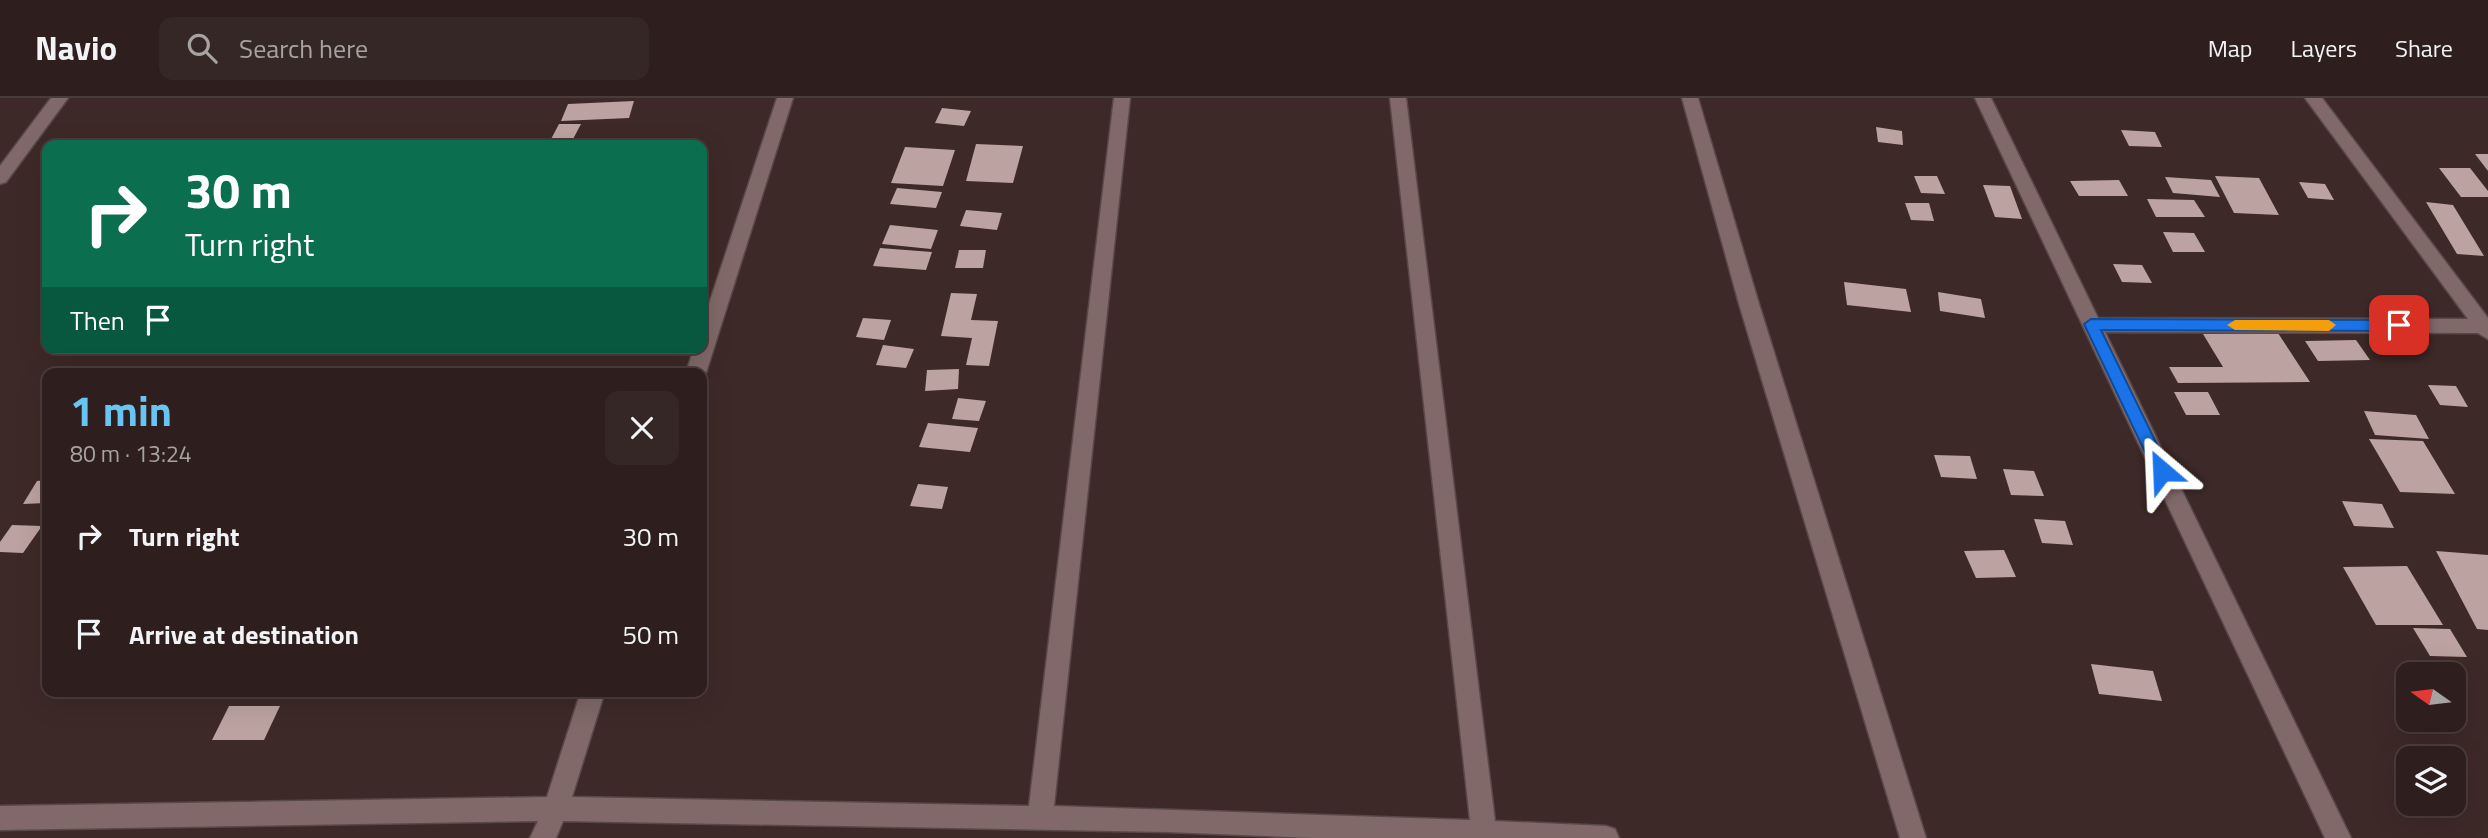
<!DOCTYPE html>
<meta charset="utf-8">
<style>
body{margin:0;font-family:"Titillium Web",sans-serif;background:#362727;color:#f1f3f6;height:100vh;display:flex;flex-direction:column;font-size:26px;white-space:nowrap}
*{box-sizing:border-box;margin:0}
p{font-size:23px;color:#a7a2a4}
.icon{flex:none;width:38px;height:38px;fill:none;stroke:currentColor;stroke-width:2;stroke-linecap:round;stroke-linejoin:round}
.map{position:relative;flex:1;overflow:hidden}
.panel{position:absolute;left:42px;top:270px;width:665px;height:329px;display:flex;flex-direction:column;background:#2e1f1e;border-radius:14px;box-shadow:0 7px 28px #0002,0 0 0 2px #493d3c}
.panel>*{flex:none}
.banner{position:absolute;left:42px;top:42px;width:665px;height:214px;border-radius:14px;box-shadow:0 7px 28px #0002,0 0 0 2px #493d3c;background:#0b6e4f;color:#fff;overflow:hidden}
.needle{width:46px;rotate:284deg}
.tools{position:absolute;left:2396px;top:564px;display:grid;gap:14px}
.tools a{display:grid;place-items:center;width:70px;height:70px;border-radius:14px;background:#2e1f1e;box-shadow:0 7px 28px #0002,0 0 0 2px #493d3c;font-size:35px}
.pin{position:absolute;display:grid;place-items:center;width:60px;height:60px;color:#fff;margin:-30px;border-radius:14px;box-shadow:0 4px 10px #0006}
.me{position:absolute;width:77px;margin:-38px;rotate:334deg;stroke-linejoin:round;filter:drop-shadow(0 0 5px #0008)}
.turn{display:flex;align-items:center;gap:24px;height:147px;padding:0 28px;font-size:32px}
.turn .icon{width:91px;height:91px;stroke-width:2.5}
.turn b{display:block;font-size:49px;line-height:60px}
.then{display:flex;align-items:center;height:66px;padding:0 28px;background:#0003;gap:14px;font-size:26px}
.round{display:grid;place-items:center;flex:none;width:74px;height:74px;border-radius:14px;background:#362727}
.headline{display:flex;align-items:center;justify-content:space-between;height:119px;padding:0 28px}
h1{font-size:42px;font-weight:700;line-height:52px;color:#68c4f0}
ul{padding:0;list-style:none}
li{display:flex;align-items:center;gap:21px;height:98px;padding:0 28px}
li div{flex:1}
li b{display:block;font-size:26px}
li em{font-style:normal}
header{display:flex;align-items:center;gap:42px;box-sizing:border-box;height:98px;padding:0 35px;background:#2e1f1e;border-bottom:2px solid #493d3c}
header strong{font-size:33px}
nav{display:flex;gap:38px;margin-inline-start:auto;font-size:24px}
.search{width:490px;height:63px;background:#362727;display:flex;align-items:center;gap:18px;box-sizing:border-box;padding:0 24px;border-radius:14px;color:#a7a2a4;font-size:26px}
.map>svg:first-child{display:block}
.building{fill:#bca3a1}
.lines{fill:none;stroke-linecap:round;stroke-linejoin:round}
.minor-casing{stroke:#594848;stroke-width:3}
.minor{fill:#806968;fill-rule:evenodd}
.route{fill:#1a73e8;stroke:#114b97;stroke-width:2}
.slow{fill:#f59e0b}
</style>
<header>
<strong>Navio</strong>
<div class="search"><svg class="icon" aria-label="search" viewBox="0 0 24 24"><circle cx="10" cy="10" r="6"/><path d="M15 15l6 6"/></svg>Search here</div>
<nav><a>Map</a><a>Layers</a><a>Share</a></nav>
</header>
<div class="map">
<svg width="2488" height="740" viewBox="0 0 2488 740">
<rect width="100%" height="100%" fill="#3d2928"/>
<g class="building">
<polygon points="634,3 629,20 561,23 568,6"/>
<polygon points="942,10 971,13 964,28 935,25"/>
<polygon points="559,26 581,26 572,43 550,43"/>
<polygon points="1876,29 1902,33 1903,47 1878,44"/>
<polygon points="2121,32 2155,34 2162,49 2129,48"/>
<polygon points="976,46 1023,48 1013,85 966,83"/>
<polygon points="905,49 955,52 943,88 891,85"/>
<polygon points="2475,56 2488,56 2488,73"/>
<polygon points="2439,70 2470,70 2488,93 2488,99 2461,99"/>
<polygon points="1914,78 1937,78 1945,96 1921,95"/>
<polygon points="2215,78 2259,80 2279,117 2234,115"/>
<polygon points="2165,79 2211,82 2220,99 2173,95"/>
<polygon points="2119,82 2128,98 2079,98 2070,83"/>
<polygon points="2299,84 2325,86 2334,102 2308,100"/>
<polygon points="1983,87 2010,88 2022,121 1995,119"/>
<polygon points="897,90 942,94 936,110 890,106"/>
<polygon points="2147,101 2194,102 2205,119 2156,119"/>
<polygon points="2426,104 2453,107 2484,158 2457,156"/>
<polygon points="1905,105 1929,105 1934,123 1911,122"/>
<polygon points="966,112 1002,115 997,132 960,128"/>
<polygon points="890,127 938,132 931,151 882,146"/>
<polygon points="2163,134 2194,135 2205,154 2173,154"/>
<polygon points="880,150 932,154 926,172 873,168"/>
<polygon points="959,152 986,152 983,170 955,170"/>
<polygon points="2113,166 2142,167 2152,185 2122,184"/>
<polygon points="1844,184 1906,191 1911,214 1847,207"/>
<polygon points="1938,194 1981,201 1985,220 1940,213"/>
<polygon points="951,195 977,196 971,222 998,223 989,268 966,267 972,240 941,238"/>
<polygon points="863,220 891,222 884,242 856,239"/>
<polygon points="2278,235 2310,284 2178,285 2169,269 2223,269 2203,236"/>
<polygon points="2356,242 2370,262 2318,263 2305,243"/>
<polygon points="883,247 914,251 906,270 876,267"/>
<polygon points="959,271 958,291 925,293 927,272"/>
<polygon points="2428,287 2456,288 2468,309 2440,307"/>
<polygon points="2174,294 2208,294 2220,317 2186,317"/>
<polygon points="958,300 986,303 979,323 952,321"/>
<polygon points="2364,313 2416,317 2429,341 2375,337"/>
<polygon points="928,325 978,330 970,354 919,349"/>
<polygon points="2369,341 2423,343 2455,396 2400,394"/>
<polygon points="1934,357 1970,358 1977,381 1941,379"/>
<polygon points="2003,371 2034,373 2044,398 2011,397"/>
<polygon points="47,382 47,405 23,406 37,383"/>
<polygon points="918,386 948,389 942,411 910,408"/>
<polygon points="2342,403 2382,406 2394,430 2354,428"/>
<polygon points="2034,421 2065,423 2073,447 2042,445"/>
<polygon points="12,427 42,428 23,455 0,454 0,444"/>
<polygon points="2004,452 2016,479 1976,480 1964,453"/>
<polygon points="2436,453 2488,457 2488,532 2477,531"/>
<polygon points="2407,468 2443,527 2376,527 2343,469"/>
<polygon points="2413,530 2450,531 2467,559 2430,558"/>
<polygon points="2405,563 2440,567 2444,576 2411,576"/>
<polygon points="2091,566 2153,573 2162,603 2099,596"/>
<polygon points="229,608 280,608 264,642 212,642"/>
</g>
<g class="lines">
<defs>
<g id="minor">
<polygon points="51,0 68,0 6,84 0,86 0,68"/>
<polygon points="777,0 793,0 706,275 702,281 702,275 686,275 694,250 702,250 702,227"/>
<polygon points="1114,0 1130,0 1054,708 1470,722 1390,0 1406,0 1495,723 1606,728 1615,731 1619,740 1312,740 1167,734 563,723 556,740 530,740 538,723 0,732 0,708 547,699 581,593 605,593 572,699 1029,708"/>
<polygon points="1682,0 1698,0 1759,206 1926,740 1900,740 1739,206"/>
<polygon points="1975,0 1991,0 2098,220 2468,221 2305,0 2322,0 2488,220 2488,241 2478,235 2105,234 2351,740 2325,740"/>
</g>
</defs>
<use href="#minor" class="minor-casing"/>
<use href="#minor" class="minor"/>
</g>
<polygon class="route" points="2091,221 2399,222 2407,227 2399,233 2101,232 2170,373 2162,380 2154,373 2084,226"/>
<polygon class="slow" points="2235,222 2329,222 2336,227 2329,233 2235,232 2227,227"/>
</svg>
<div class="tools">
<a><svg class="needle" viewBox="-14 -14 28 28"><path d="M0-13l5 13h-10z" fill="#e53935"/><path d="M0 13l5-13h-10z" fill="#a7a2a4"/></svg></a>
<a><svg class="icon" aria-label="layers" viewBox="0 0 24 24"><path d="M12 4l9 5-9 5-9-5zM3 14l9 5 9-5"/></svg></a>
</div>
<div class="pin" style="left:2399px;top:227px;background:#d93025"><svg class="icon" aria-label="arrive" viewBox="0 0 24 24"><path d="M6 21V4h12l-3 4 3 4H6"/></svg></div>
<svg class="me" style="left:2162px;top:373px" viewBox="-20 -20 40 40"><path d="M0-17L14 15 0 8-14 15z" fill="#1a73e8" stroke="#fff" stroke-width="4"/></svg>
<div class="banner">
<div class="turn"><svg class="icon" aria-label="right" viewBox="0 0 24 24"><path d="M7 20v-9h11M14 6l5 5-5 5"/></svg><div><b>30 m</b>Turn right</div></div>
<div class="then">Then<svg class="icon" aria-label="arrive" viewBox="0 0 24 24"><path d="M6 21V4h12l-3 4 3 4H6"/></svg></div>
</div>
<section class="panel">
<div class="headline"><div><h1>1 min</h1><p>80 m · 13:24</p></div><a class="round"><svg class="icon" aria-label="close" viewBox="0 0 24 24"><path d="M6 6l12 12M18 6L6 18"/></svg></a></div>
<ul>
<li><svg class="icon" aria-label="right" viewBox="0 0 24 24"><path d="M7 20v-9h11M14 6l5 5-5 5"/></svg><div><b>Turn right</b></div><em>30 m</em></li>
<li><svg class="icon" aria-label="arrive" viewBox="0 0 24 24"><path d="M6 21V4h12l-3 4 3 4H6"/></svg><div><b>Arrive at destination</b></div><em>50 m</em></li>
</ul>
</section>
</div>
